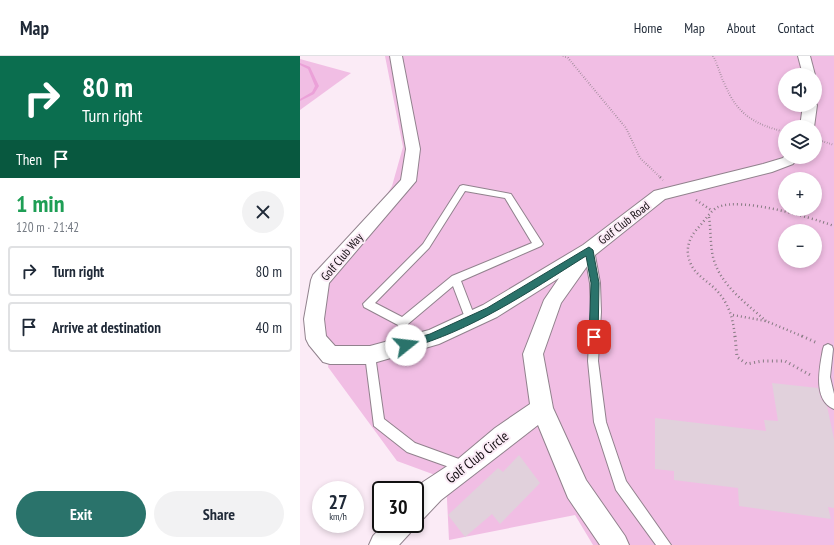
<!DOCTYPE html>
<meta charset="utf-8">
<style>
body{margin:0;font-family:"PT Sans Narrow",sans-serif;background:#f2f2f3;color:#1f2937;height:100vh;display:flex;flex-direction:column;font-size:15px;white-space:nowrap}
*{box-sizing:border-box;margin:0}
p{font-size:13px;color:#747a83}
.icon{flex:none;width:22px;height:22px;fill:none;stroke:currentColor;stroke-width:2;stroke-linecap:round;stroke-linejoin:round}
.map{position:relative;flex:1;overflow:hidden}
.sheet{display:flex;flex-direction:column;background:#fff;width:300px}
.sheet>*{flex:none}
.top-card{background:#0b6e4f;color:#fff;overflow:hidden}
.controls{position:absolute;left:478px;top:12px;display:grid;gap:8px}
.controls a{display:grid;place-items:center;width:44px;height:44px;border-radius:50%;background:#fff;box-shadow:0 2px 6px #0003;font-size:20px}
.speed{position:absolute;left:12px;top:425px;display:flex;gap:8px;font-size:20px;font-weight:700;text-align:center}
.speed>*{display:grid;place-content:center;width:52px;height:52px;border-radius:50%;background:#fff;box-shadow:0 2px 6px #0003;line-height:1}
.speed small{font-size:10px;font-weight:400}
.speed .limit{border:2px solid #111;border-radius:6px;background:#fff;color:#111}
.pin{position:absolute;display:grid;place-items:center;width:34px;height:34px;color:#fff;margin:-17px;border-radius:8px;box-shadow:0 2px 6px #0006}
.me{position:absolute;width:44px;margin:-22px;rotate:74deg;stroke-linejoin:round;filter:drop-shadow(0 0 3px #0008)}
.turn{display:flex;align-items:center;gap:14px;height:84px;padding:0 16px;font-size:18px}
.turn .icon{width:52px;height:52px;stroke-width:2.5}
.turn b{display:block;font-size:28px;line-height:34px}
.then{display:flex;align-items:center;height:38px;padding:0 16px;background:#0003;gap:8px;font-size:15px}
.round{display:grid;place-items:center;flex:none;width:42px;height:42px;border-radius:21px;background:#f2f2f3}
.headline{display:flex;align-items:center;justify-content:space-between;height:68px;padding:0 16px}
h1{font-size:24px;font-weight:700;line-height:30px;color:#1e9e55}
.cta{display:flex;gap:8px;margin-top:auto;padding:8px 16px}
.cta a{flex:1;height:46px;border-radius:24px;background:#2a736b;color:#fff;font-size:16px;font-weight:700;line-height:46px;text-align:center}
.cta a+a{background:#f2f2f3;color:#1f2937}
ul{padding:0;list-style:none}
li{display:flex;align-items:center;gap:12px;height:50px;margin:0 8px 6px;padding:0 8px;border:2px solid #e0e1e3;border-radius:4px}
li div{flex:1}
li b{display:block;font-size:15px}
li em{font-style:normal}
header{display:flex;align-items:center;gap:24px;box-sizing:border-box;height:56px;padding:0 20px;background:#fff;border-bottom:1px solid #e0e1e3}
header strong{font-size:19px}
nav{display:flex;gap:22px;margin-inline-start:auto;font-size:14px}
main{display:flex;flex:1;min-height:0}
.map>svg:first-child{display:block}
.green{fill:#f1bee4;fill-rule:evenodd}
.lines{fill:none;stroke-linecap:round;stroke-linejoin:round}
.stream{fill:#eba1d8;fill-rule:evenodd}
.building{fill:#e1d1dc}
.lane-casing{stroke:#91828d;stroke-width:2}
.street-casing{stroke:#91828d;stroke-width:2}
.path-far2{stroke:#867b82;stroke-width:2;stroke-dasharray:0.5 2;stroke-linecap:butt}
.path-far1{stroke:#867b82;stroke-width:2.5;stroke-dasharray:1 3;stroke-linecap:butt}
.path{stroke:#867b82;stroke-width:3;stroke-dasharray:1 3.5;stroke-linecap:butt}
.lane{fill:#fff;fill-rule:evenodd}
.street{fill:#fff;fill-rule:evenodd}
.route{fill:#2a736b;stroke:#1b4b46}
.labels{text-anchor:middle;stroke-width:4;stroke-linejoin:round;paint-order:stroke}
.street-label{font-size:12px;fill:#140e12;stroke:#fbebf6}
.near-street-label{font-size:14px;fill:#140e12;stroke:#fbebf6}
</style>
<header>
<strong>Map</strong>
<nav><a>Home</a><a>Map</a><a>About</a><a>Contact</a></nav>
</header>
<main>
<section class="sheet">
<div class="top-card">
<div class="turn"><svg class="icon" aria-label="right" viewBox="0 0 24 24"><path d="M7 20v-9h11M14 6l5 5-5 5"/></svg><div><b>80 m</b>Turn right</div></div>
<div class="then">Then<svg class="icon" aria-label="arrive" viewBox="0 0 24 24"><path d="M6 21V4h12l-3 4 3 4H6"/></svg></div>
</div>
<div class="headline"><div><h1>1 min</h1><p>120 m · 21:42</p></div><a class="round"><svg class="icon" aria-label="close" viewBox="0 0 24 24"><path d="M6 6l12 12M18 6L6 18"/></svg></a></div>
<ul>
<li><svg class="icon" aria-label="right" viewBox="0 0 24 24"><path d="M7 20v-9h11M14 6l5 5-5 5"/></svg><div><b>Turn right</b></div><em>80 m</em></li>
<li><svg class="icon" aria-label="arrive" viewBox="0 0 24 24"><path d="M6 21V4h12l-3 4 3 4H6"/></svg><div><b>Arrive at destination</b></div><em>40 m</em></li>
</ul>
<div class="cta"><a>Exit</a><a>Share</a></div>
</section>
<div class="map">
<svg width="534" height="489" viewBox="0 0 534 489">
<rect width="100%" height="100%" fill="#fbebf6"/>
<g class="green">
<path d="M85,0H534V489H293L275,459L149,484L146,423L97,405L28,311L30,299L14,263L20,224L70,167L92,130L103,91ZM485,19H515V49H485ZM485,71H515V101H485ZM485,123H515V153H485ZM485,175H515V205H485Z"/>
<polygon points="0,3 51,17 0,54"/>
</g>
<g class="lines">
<polygon class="stream" points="0,7 10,11 19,30 14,38 0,45 0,43 12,36 15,30 8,13 0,9"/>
</g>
<g class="building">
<polygon points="472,327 518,332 521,343 527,350 534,383 534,452 528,451 531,463 439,450 438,432 374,424 374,415 355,413 355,362 466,375 464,364 478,365"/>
<polygon points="219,399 240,427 200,468 192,458 165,481 148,459 198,412 203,416"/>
</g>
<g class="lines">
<defs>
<g id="lane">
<path d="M163,129L211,138L243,188L241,190L161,225L176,264L175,267L171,268L167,267L153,230L108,268L111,289L110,292L106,294L102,292L98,269L64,251L63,248L123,188L160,130ZM165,135L205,142L232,187L152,220L102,261L75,247L129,192Z"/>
<polygon points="289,190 294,194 300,227 301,256 298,305 306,366 326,425 371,489 356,489 316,434 294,366 288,305 291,256 290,227 284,194"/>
<path d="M528,288L532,290L533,293L530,321L534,338V353C512,344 520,310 523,293L524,290Z"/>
<polygon points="70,294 74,296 75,299 84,363 115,387 170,407 172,411 170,415 166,417 107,396 74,370 65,299 66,296"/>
</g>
<g id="street">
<polygon points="90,0 102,0 120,93 116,125 29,227 24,263 26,280 35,290 70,290 129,274 183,249 283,189 354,135 463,108 483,102 485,99 485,101 498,101 493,108 472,116 365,143 295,199 261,247 243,298 253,352 286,424 325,480 329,489 300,489 268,442 238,369 141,444 124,462 115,466 115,435 123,426 158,403 195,372 230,348 223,298 244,244 259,222 197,261 139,288 70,308 30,308 23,306 9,289 6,283 4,263 11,224 13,219 101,124 106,93"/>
<polygon points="498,0 510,0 515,19 503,19"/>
<polygon points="515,47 517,49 514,71 500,71 503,49 515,49"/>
<polygon points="84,468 114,468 110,477 99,489 69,489 73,480"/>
</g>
</defs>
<use href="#lane" class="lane-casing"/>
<use href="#street" class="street-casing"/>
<g class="path-far2">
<polyline points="263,0 268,2 326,72 340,102 361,122"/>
<path d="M413,0C418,9 420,19 425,29C438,59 454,68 485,76"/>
<polyline points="515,83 534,89"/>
</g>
<g class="path-far1">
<polyline points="360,121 363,124"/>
<polyline points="396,144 411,154 411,156"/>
<path d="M409,161C411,174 410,188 413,201C420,229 446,247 466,265"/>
<polyline points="433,259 466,265 504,281"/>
<path d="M435,281C433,261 428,244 412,230C404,223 394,217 390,206C385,194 389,182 397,173C404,166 410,155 418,151C441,141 510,161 534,170"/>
</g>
<g class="path">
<polyline points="435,280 437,301 447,308 462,305 485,305 512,320"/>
<polyline points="502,280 517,287"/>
</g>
<use href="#lane" class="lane"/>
<use href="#street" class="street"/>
</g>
<path class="route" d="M289,191L293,194L299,227L298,284L294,285L289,281L291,227L286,200C227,237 173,274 106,293L102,292L101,289L102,286L130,278L187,252Z"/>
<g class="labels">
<g class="street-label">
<text transform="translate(324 167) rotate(-38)" y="4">Golf Club Road</text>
<text transform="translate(42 201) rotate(-50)" y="4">Golf Club Way</text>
</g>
<g class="near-street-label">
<text transform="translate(177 401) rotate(-38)" y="5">Golf Club Circle</text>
</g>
</g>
</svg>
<div class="controls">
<a><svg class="icon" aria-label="sound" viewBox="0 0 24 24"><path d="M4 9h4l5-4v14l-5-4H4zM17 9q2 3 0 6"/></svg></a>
<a><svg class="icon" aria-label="layers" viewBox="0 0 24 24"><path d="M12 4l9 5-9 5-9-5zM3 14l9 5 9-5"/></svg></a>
<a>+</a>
<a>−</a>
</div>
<div class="speed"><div>27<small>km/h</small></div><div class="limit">30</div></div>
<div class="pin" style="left:294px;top:281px;background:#d93025"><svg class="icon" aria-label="arrive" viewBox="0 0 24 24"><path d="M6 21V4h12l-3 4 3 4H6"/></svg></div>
<svg class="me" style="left:106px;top:289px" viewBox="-20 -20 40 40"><circle r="19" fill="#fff"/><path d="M0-13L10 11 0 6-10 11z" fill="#2a736b"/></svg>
</div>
</main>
